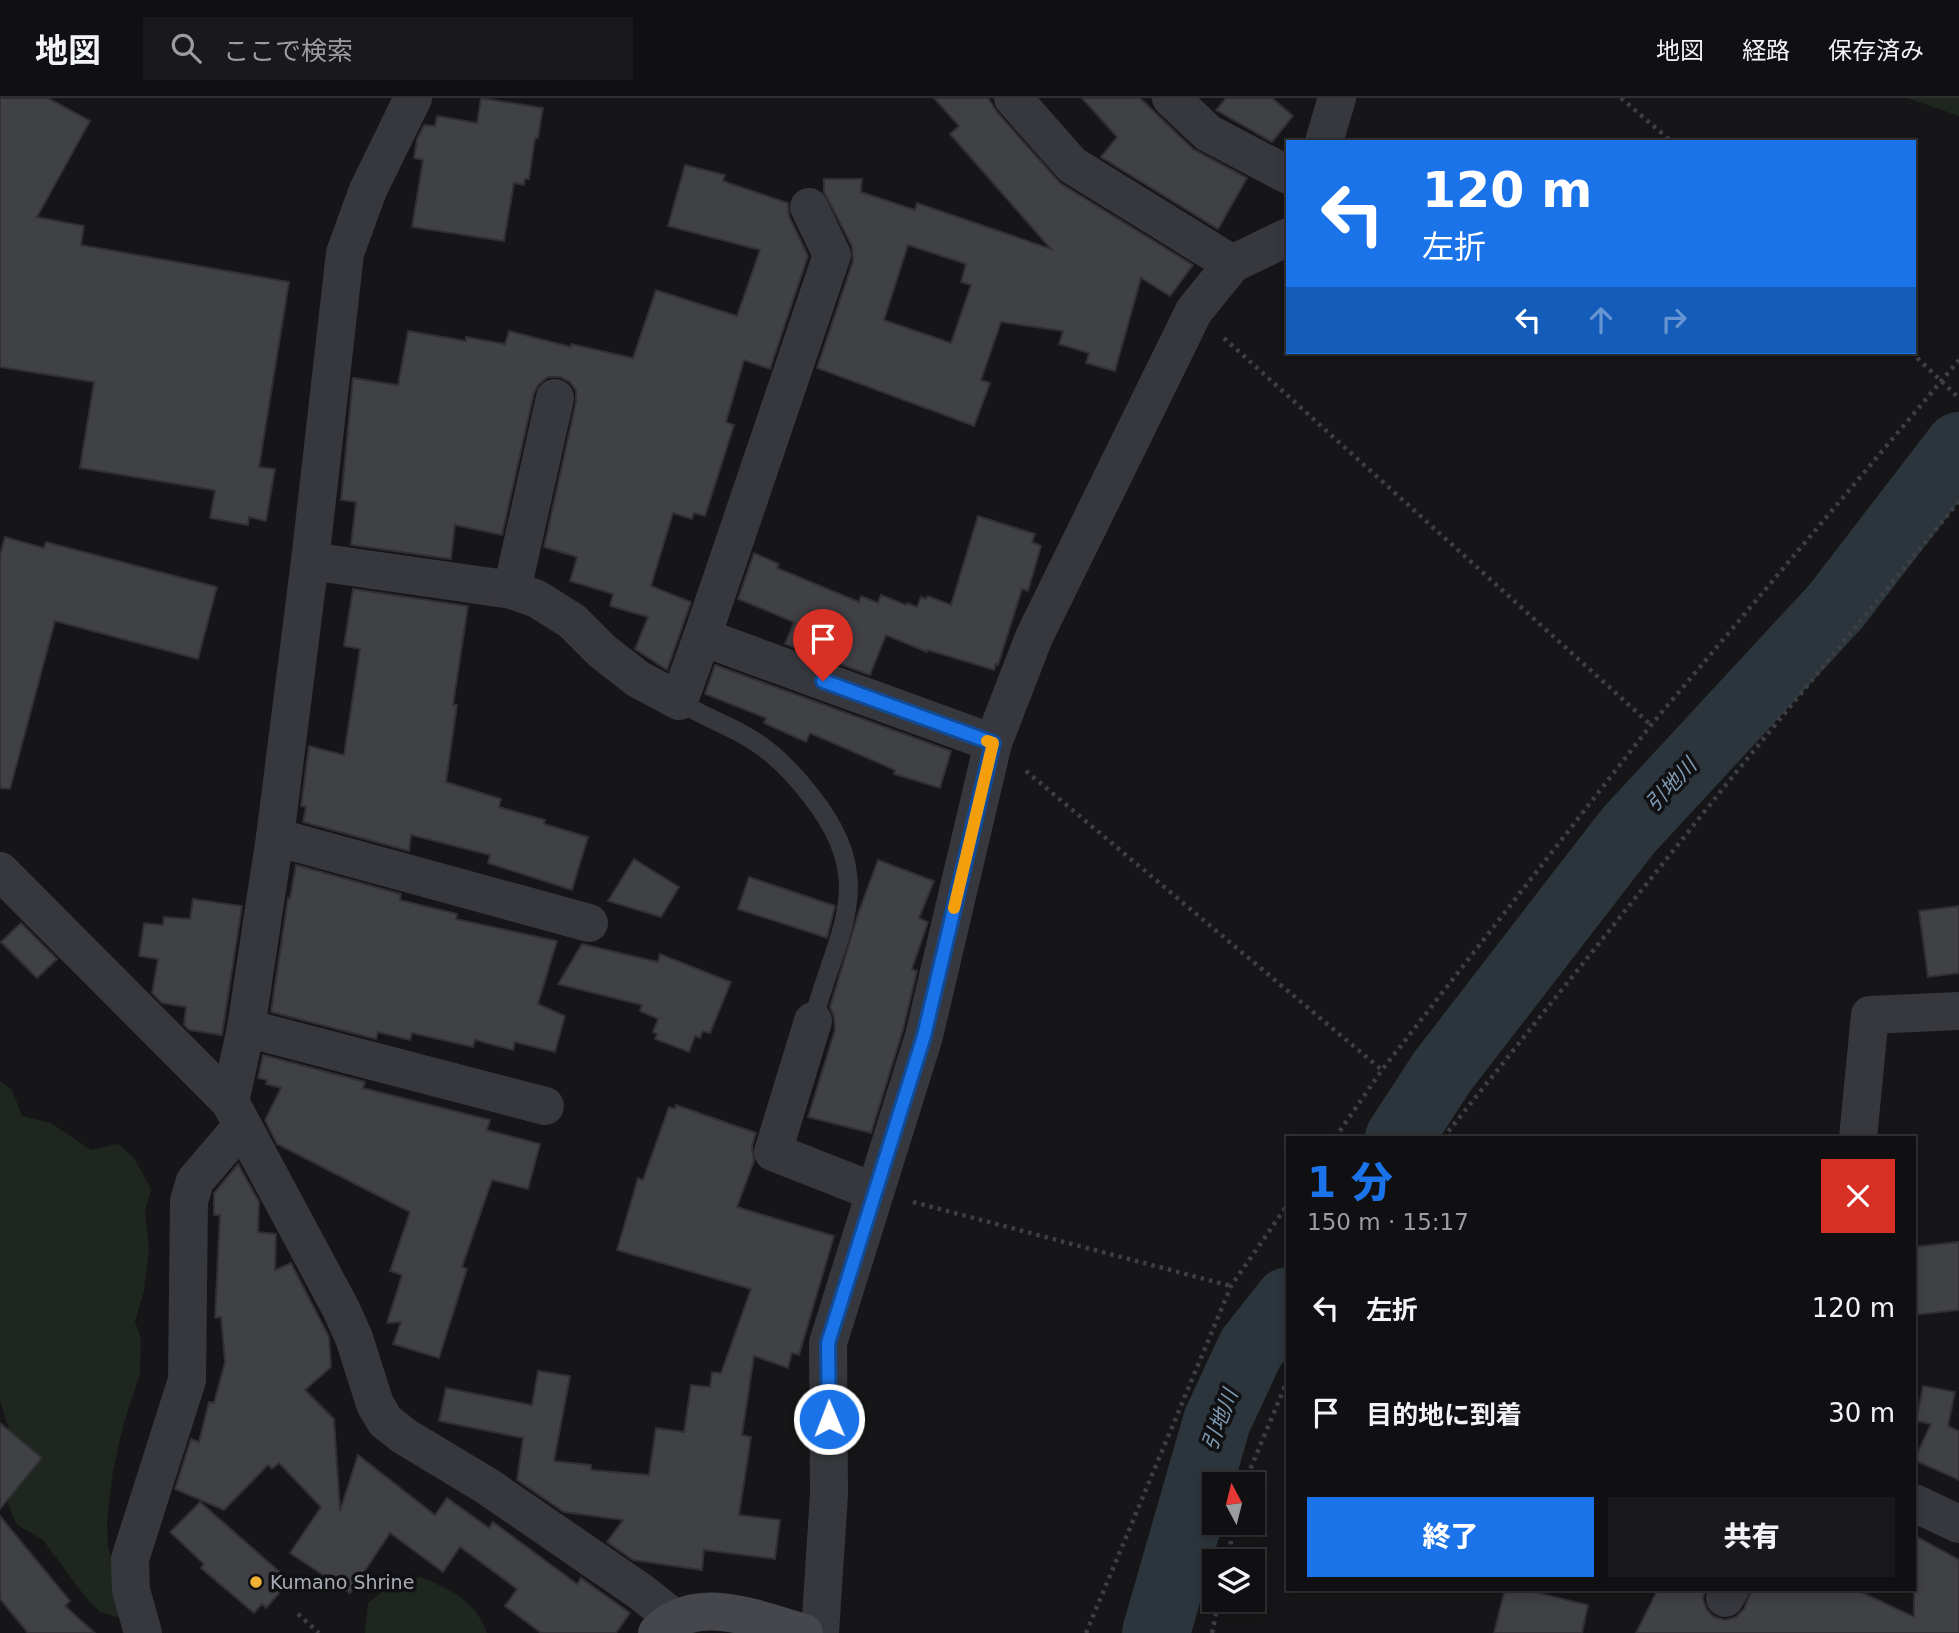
<!DOCTYPE html>
<html lang="ja">
<meta charset="utf-8">
<style>
body{margin:0;font-family:"DejaVu Sans","Noto Sans JP",sans-serif;background:#19191b;color:#f1f3f6;height:100vh;display:flex;flex-direction:column;font-size:26px;white-space:nowrap}
*{box-sizing:border-box;margin:0}
p{font-size:23px;color:#9c9d9f}
.icon{flex:none;width:38px;height:38px;fill:none;stroke:currentColor;stroke-width:2;stroke-linecap:round;stroke-linejoin:round}
.map{position:relative;flex:1;overflow:hidden}
.side{position:absolute;left:1286px;top:1038px;width:630px;height:455px;display:flex;flex-direction:column;background:#101012;border-radius:0px;box-shadow:0 4px 10px #0003,0 0 0 2px #303032}
.side>*{flex:none}
.banner{position:absolute;left:1286px;top:42px;width:630px;height:214px;border-radius:0px;box-shadow:0 4px 10px #0003,0 0 0 2px #303032;background:#1a73e8;color:#fff;overflow:hidden}
.needle{width:46px;rotate:353deg}
.fabs{position:absolute;left:1202px;top:1374px;display:grid;gap:14px}
.fabs a{display:grid;place-items:center;width:63px;height:63px;border-radius:0px;background:#101012;box-shadow:0 4px 10px #0003,0 0 0 2px #303032;font-size:35px}
.pin{position:absolute;display:grid;place-items:center;width:60px;height:60px;color:#fff;margin:-72px -30px;border-radius:50% 50% 50% 0;rotate:-45deg;box-shadow:0 0 7px #0007}
.pin .icon{rotate:45deg}
.me{position:absolute;width:77px;margin:-38px;rotate:359deg;stroke-linejoin:round;filter:drop-shadow(0 0 5px #0008)}
.turn{display:flex;align-items:center;gap:24px;height:147px;padding:0 21px;font-size:32px}
.turn .icon{width:91px;height:91px;stroke-width:2.5}
.turn b{display:block;font-size:49px;line-height:60px}
.lanes{display:flex;align-items:center;height:66px;padding:0 21px;background:#0003;justify-content:center;gap:35px;direction:ltr}
.lanes .off{opacity:.35}
.round{display:grid;place-items:center;flex:none;width:74px;height:74px;border-radius:0px;background:#19191b}
.overview{display:flex;align-items:center;justify-content:space-between;height:119px;padding:0 21px}
h1{font-size:42px;font-weight:800;line-height:52px;color:#1a73e8}
.button{display:flex;gap:14px;margin-top:auto;padding:14px 21px}
.button a{flex:1;height:80px;border-radius:0px;background:#1a73e8;color:#fff;font-size:28px;font-weight:800;line-height:80px;text-align:center}
.button a+a{background:#19191b;color:#f1f3f6}
ul{padding:0;list-style:none}
li{display:flex;align-items:center;gap:21px;height:105px;padding:0 21px}
li div{flex:1}
li b{display:block;font-size:26px}
li em{font-style:normal}
header{display:flex;align-items:center;gap:42px;box-sizing:border-box;height:98px;padding:0 35px;background:#101012;border-bottom:2px solid #303032}
header strong{font-size:33px}
nav{display:flex;gap:38px;margin-inline-start:auto;font-size:24px}
.search{width:490px;height:63px;background:#19191b;display:flex;align-items:center;gap:18px;box-sizing:border-box;padding:0 24px;border-radius:0px;color:#9c9d9f;font-size:26px}
.map>svg:first-child{display:block}
.green{fill:#1e261f}
.lines{fill:none;stroke-linecap:round;stroke-linejoin:round}
.river{stroke:#2c353c;stroke-width:68}
.building{fill:#404145;stroke:#303034;stroke-width:2;fill-rule:evenodd}
.path{stroke:#3d3f44;stroke-width:4.5;stroke-dasharray:3.5 5;stroke-linecap:butt}
.lane{stroke:#37383d;stroke-width:19}
.street{stroke:#37383d;stroke-width:38}
.secondary{stroke:#45474d;stroke-width:38}
.route-casing{stroke:#114b97;stroke-width:18}
.route{stroke:#1a73e8;stroke-width:12}
.slow{stroke:#f59e0b;stroke-width:12}
.poi-dot{fill:#f2b134;stroke:#111113;stroke-width:2.5}
.labels{text-anchor:middle;stroke-width:7;stroke-linejoin:round;paint-order:stroke}
.poi-label{font-size:19px;fill:#a8adb8;stroke:#111113;text-anchor:start}
.water-label{font-size:21px;font-style:italic;fill:#7f9bb3;stroke:#111113}
</style>
<header>
<strong>地図</strong>
<div class="search"><svg class="icon" aria-label="search" viewBox="0 0 24 24"><circle cx="10" cy="10" r="6"/><path d="M15 15l6 6"/></svg>ここで検索</div>
<nav><a>地図</a><a>経路</a><a>保存済み</a></nav>
</header>
<div class="map">
<svg width="1959" height="1535" viewBox="0 0 1959 1535">
<rect width="100%" height="100%" fill="#161618"/>
<g class="green">
<polygon points="1907,0 1959,0 1959,18"/>
<polygon points="0,983 12,992 22,1018 51,1025 91,1052 118,1046 134,1060 151,1091 145,1113 149,1152 144,1193 135,1223 141,1242 140,1276 123,1328 113,1373 107,1422 108,1449 119,1483 120,1520 100,1514 87,1501 43,1442 17,1427 6,1402 12,1378 9,1331 0,1303"/>
<path d="M421,1479C451,1492 475,1502 487,1535H365L368,1505L390,1487Z"/>
</g>
<g class="lines">
<g class="river">
<polyline points="1399,1040 1442,974 1628,733 1836,508 1959,348"/>
<polyline points="1156,1535 1217,1323 1251,1250 1288,1203"/>
</g>
</g>
<g class="building">
<polygon points="0,0 48,0 90,23 37,119 84,128 81,147 289,184 259,369 275,371 266,423 249,419 248,427 210,420 215,393 213,392 80,370 94,284 0,269"/>
<polygon points="481,0 543,10 538,40 535,40 529,81 525,81 524,87 514,85 504,143 412,129 423,62 414,60 417,41 424,27 435,28 437,18 477,25"/>
<path d="M934,0H988L997,14L1060,85L1193,167L1170,198L1141,180L1115,273L1086,265L1089,255L1059,246L1063,233L1001,224L981,282L990,285L974,328L817,270L853,163L852,148L824,94V81H862L861,94L915,112L917,105L1051,151L950,36L959,28ZM908,147L966,166L961,184L971,187L951,245L884,222Z"/>
<polygon points="1082,0 1140,0 1193,51 1247,80 1218,131 1101,59 1117,39"/>
<polygon points="1226,0 1272,0 1293,18 1272,44 1216,12"/>
<polygon points="685,67 725,77 723,83 788,105 789,118 808,158 770,271 744,262 726,324 734,327 705,418 694,415 692,421 673,415 651,488 691,504 667,572 635,551 648,519 610,508 613,496 570,483 577,459 544,449 576,304 576,293 570,284 560,279 548,279 539,286 534,295 502,437 455,427 451,461 351,447 356,404 341,402 353,280 398,287 408,233 466,243 466,239 505,246 509,233 571,249 571,246 633,260 656,192 737,218 760,152 668,128"/>
<polygon points="978,418 1035,436 1032,444 1041,448 1028,493 1022,491 998,567 996,566 994,572 928,552 927,554 886,537 870,577 785,546 794,524 738,501 754,455 779,466 777,470 859,504 861,498 878,505 881,497 906,507 907,505 917,509 921,499 926,501 928,498 951,507"/>
<polygon points="5,439 44,450 46,444 217,489 198,561 55,523 10,691 0,690 0,457"/>
<polygon points="353,491 468,508 453,607 457,607 446,684 501,701 499,709 545,722 544,726 588,739 572,792 488,765 490,757 427,741 411,737 409,753 303,724 306,709 301,708 309,648 344,657 360,551 344,548"/>
<polygon points="715,567 951,653 940,690 894,676 895,672 810,635 806,644 764,625 766,620 705,596"/>
<polygon points="634,761 679,789 661,819 608,803"/>
<polygon points="878,762 934,783 919,820 928,824 912,871 917,873 903,932 871,1035 808,1019 835,932 834,919 830,909 858,816"/>
<polygon points="296,767 401,796 400,802 457,816 456,821 557,843 538,906 565,918 555,954 515,944 513,952 475,942 473,949 412,935 410,942 378,934 376,941 271,914 288,800 290,800"/>
<polygon points="749,779 835,808 827,840 738,811"/>
<polygon points="193,801 242,808 222,937 189,932 184,927 186,909 162,905 152,895 158,861 139,858 144,825 163,827 164,819 190,821"/>
<polygon points="1959,808 1959,875 1928,879 1919,813"/>
<polygon points="21,825 57,861 37,880 1,844"/>
<polygon points="582,846 658,864 660,856 731,884 710,935 703,933 700,940 695,938 689,954 655,941 657,936 653,934 658,921 640,913 642,907 558,886"/>
<polygon points="263,957 365,984 363,990 490,1022 487,1032 540,1046 528,1091 492,1082 462,1169 467,1171 439,1260 393,1246 401,1224 387,1225 402,1177 390,1173 410,1114 277,1046 265,1022 281,990 266,986 267,982 258,980"/>
<polygon points="676,1007 756,1035 752,1048 754,1063 737,1109 834,1138 799,1257 792,1255 788,1270 754,1258 742,1337 751,1339 739,1417 780,1422 775,1461 704,1452 702,1472 633,1462 607,1444 623,1422 564,1414 517,1382 523,1340 439,1323 446,1290 532,1307 538,1273 570,1278 554,1363 591,1367 591,1372 649,1377 656,1330 684,1334 691,1287 710,1289 712,1274 721,1275 751,1191 617,1152 638,1080 643,1082 669,1009 675,1011"/>
<polygon points="238,1066 259,1104 258,1134 276,1136 275,1172 291,1165 329,1239 331,1269 305,1292 334,1321 340,1413 358,1357 435,1417 447,1400 489,1430 493,1424 577,1486 581,1480 630,1515 616,1535 541,1535 505,1508 517,1491 460,1449 443,1474 390,1435 350,1495 290,1455 321,1409 279,1365 272,1371 268,1367 224,1412 175,1391 191,1341 199,1344 209,1304 214,1305 225,1264 221,1219 215,1220 220,1117 214,1117 214,1095"/>
<polygon points="1959,1144 1959,1212 1914,1217 1914,1149"/>
<polygon points="1923,1288 1955,1294 1948,1328 1959,1333 1959,1382 1914,1362 1931,1326 1916,1323"/>
<polygon points="0,1325 42,1360 0,1411"/>
<polygon points="200,1404 290,1483 266,1510 262,1506 254,1515 201,1470 204,1466 170,1434"/>
<polygon points="0,1418 70,1503 65,1508 95,1535 28,1535 0,1501"/>
<polygon points="1914,1437 1959,1462 1959,1535 1636,1535 1658,1491 1705,1491 1703,1501 1707,1512 1714,1519 1725,1522 1736,1519 1744,1511 1752,1491 1855,1491 1914,1519"/>
<polygon points="1505,1491 1522,1491 1588,1507 1582,1535 1494,1535"/>
</g>
<g class="lines">
<g class="path">
<polyline points="1621,0 1672,44"/>
<polyline points="1224,240 1651,627"/>
<polyline points="1911,254 1959,300"/>
<polyline points="1026,673 1382,972"/>
<polyline points="1335,1040 1382,972 1651,627 1959,262"/>
<polyline points="1443,1040 1729,683 1959,403"/>
<polyline points="913,1104 1231,1188"/>
<polyline points="1244,1386 1288,1281"/>
<polyline points="1227,1463 1235,1424"/>
<polyline points="298,1516 319,1535"/>
<polyline points="1086,1535 1231,1188 1288,1106"/>
<polyline points="1212,1535 1219,1502"/>
</g>
<path class="lane" d="M679,603C702,619 730,627 754,643C776,657 795,677 811,698C880,784 837,832 813,923"/>
<g class="street">
<polyline points="1013,0 1072,67 1232,166"/>
<polyline points="1171,0 1208,35 1288,77"/>
<polyline points="1324,44 1337,0"/>
<polyline points="809,109 832,157 702,539 993,645"/>
<polyline points="310,463 512,492 555,300"/>
<polyline points="512,492 537,501 572,523 602,553 638,581 679,603 702,539"/>
<polyline points="275,739 589,825"/>
<polyline points="0,773 230,1004 341,1211 354,1240 375,1306 385,1323 404,1338 487,1388 641,1494 675,1521"/>
<polyline points="813,923 773,1054 875,1094"/>
<polyline points="246,930 545,1008"/>
<polyline points="230,1004 246,930 275,739 310,463 345,155 368,92 413,0"/>
<polyline points="1858,1040 1870,917 1959,913"/>
<polyline points="1914,1405 1959,1426"/>
<polyline points="1725,1500 1730,1491"/>
<polyline points="143,1535 131,1492 130,1461 187,1282 189,1103 195,1083 241,1029"/>
<polyline points="820,1535 829,1396 828,1245 924,938 993,645 1034,539 1194,213 1232,166 1288,139"/>
</g>
<path class="secondary" d="M657,1535C696,1494 758,1522 804,1535"/>
</g>
<g class="lines">
<defs>
<polyline id="route" points="823,583 993,645 924,938 828,1245 829,1321"/>
</defs>
<use href="#route" class="route-casing"/>
<use href="#route" class="route"/>
<polyline class="slow" points="954,810 993,645 987,643"/>
</g>
<circle class="poi-dot" cx="256" cy="1484" r="7"/>
<g class="labels">
<g class="poi-label">
<text x="270" y="1491">Kumano Shrine</text>
</g>
<g class="water-label">
<text transform="translate(1671 687) rotate(-47)" y="7">引地川</text>
<text transform="translate(1220 1322) rotate(-69)" y="7">引地川</text>
</g>
</g>
</svg>
<div class="fabs">
<a><svg class="needle" viewBox="-14 -14 28 28"><path d="M0-13l5 13h-10z" fill="#e53935"/><path d="M0 13l5-13h-10z" fill="#9c9d9f"/></svg></a>
<a><svg class="icon" aria-label="layers" viewBox="0 0 24 24"><path d="M12 4l9 5-9 5-9-5zM3 14l9 5 9-5"/></svg></a>
</div>
<div class="pin" style="left:823px;top:583px;background:#d93025"><svg class="icon" aria-label="arrive" viewBox="0 0 24 24"><path d="M6 21V4h12l-3 4 3 4H6"/></svg></div>
<svg class="me" style="left:829px;top:1321px" viewBox="-20 -20 40 40"><circle r="17" fill="#1a73e8" stroke="#fff" stroke-width="3"/><path d="M0-11L8 9 0 5-8 9z" fill="#fff"/></svg>
<div class="banner">
<div class="turn"><svg class="icon" aria-label="left" viewBox="0 0 24 24"><path d="M17 20v-9H6M10 6l-5 5 5 5"/></svg><div><b>120 m</b>左折</div></div>
<div class="lanes"><svg class="icon" aria-label="left" viewBox="0 0 24 24"><path d="M17 20v-9H6M10 6l-5 5 5 5"/></svg><svg class="icon off" aria-label="ahead" viewBox="0 0 24 24"><path d="M12 20V5M6 11l6-6 6 6"/></svg><svg class="icon off" aria-label="right" viewBox="0 0 24 24"><path d="M7 20v-9h11M14 6l5 5-5 5"/></svg></div>
</div>
<section class="side">
<div class="overview"><div><h1>1 分</h1><p>150 m · 15:17</p></div><a class="round" style="background:#d93025;color:#fff"><svg class="icon" aria-label="close" viewBox="0 0 24 24"><path d="M6 6l12 12M18 6L6 18"/></svg></a></div>
<ul>
<li><svg class="icon" aria-label="left" viewBox="0 0 24 24"><path d="M17 20v-9H6M10 6l-5 5 5 5"/></svg><div><b>左折</b></div><em>120 m</em></li>
<li><svg class="icon" aria-label="arrive" viewBox="0 0 24 24"><path d="M6 21V4h12l-3 4 3 4H6"/></svg><div><b>目的地に到着</b></div><em>30 m</em></li>
</ul>
<div class="button"><a>終了</a><a>共有</a></div>
</section>
</div>
